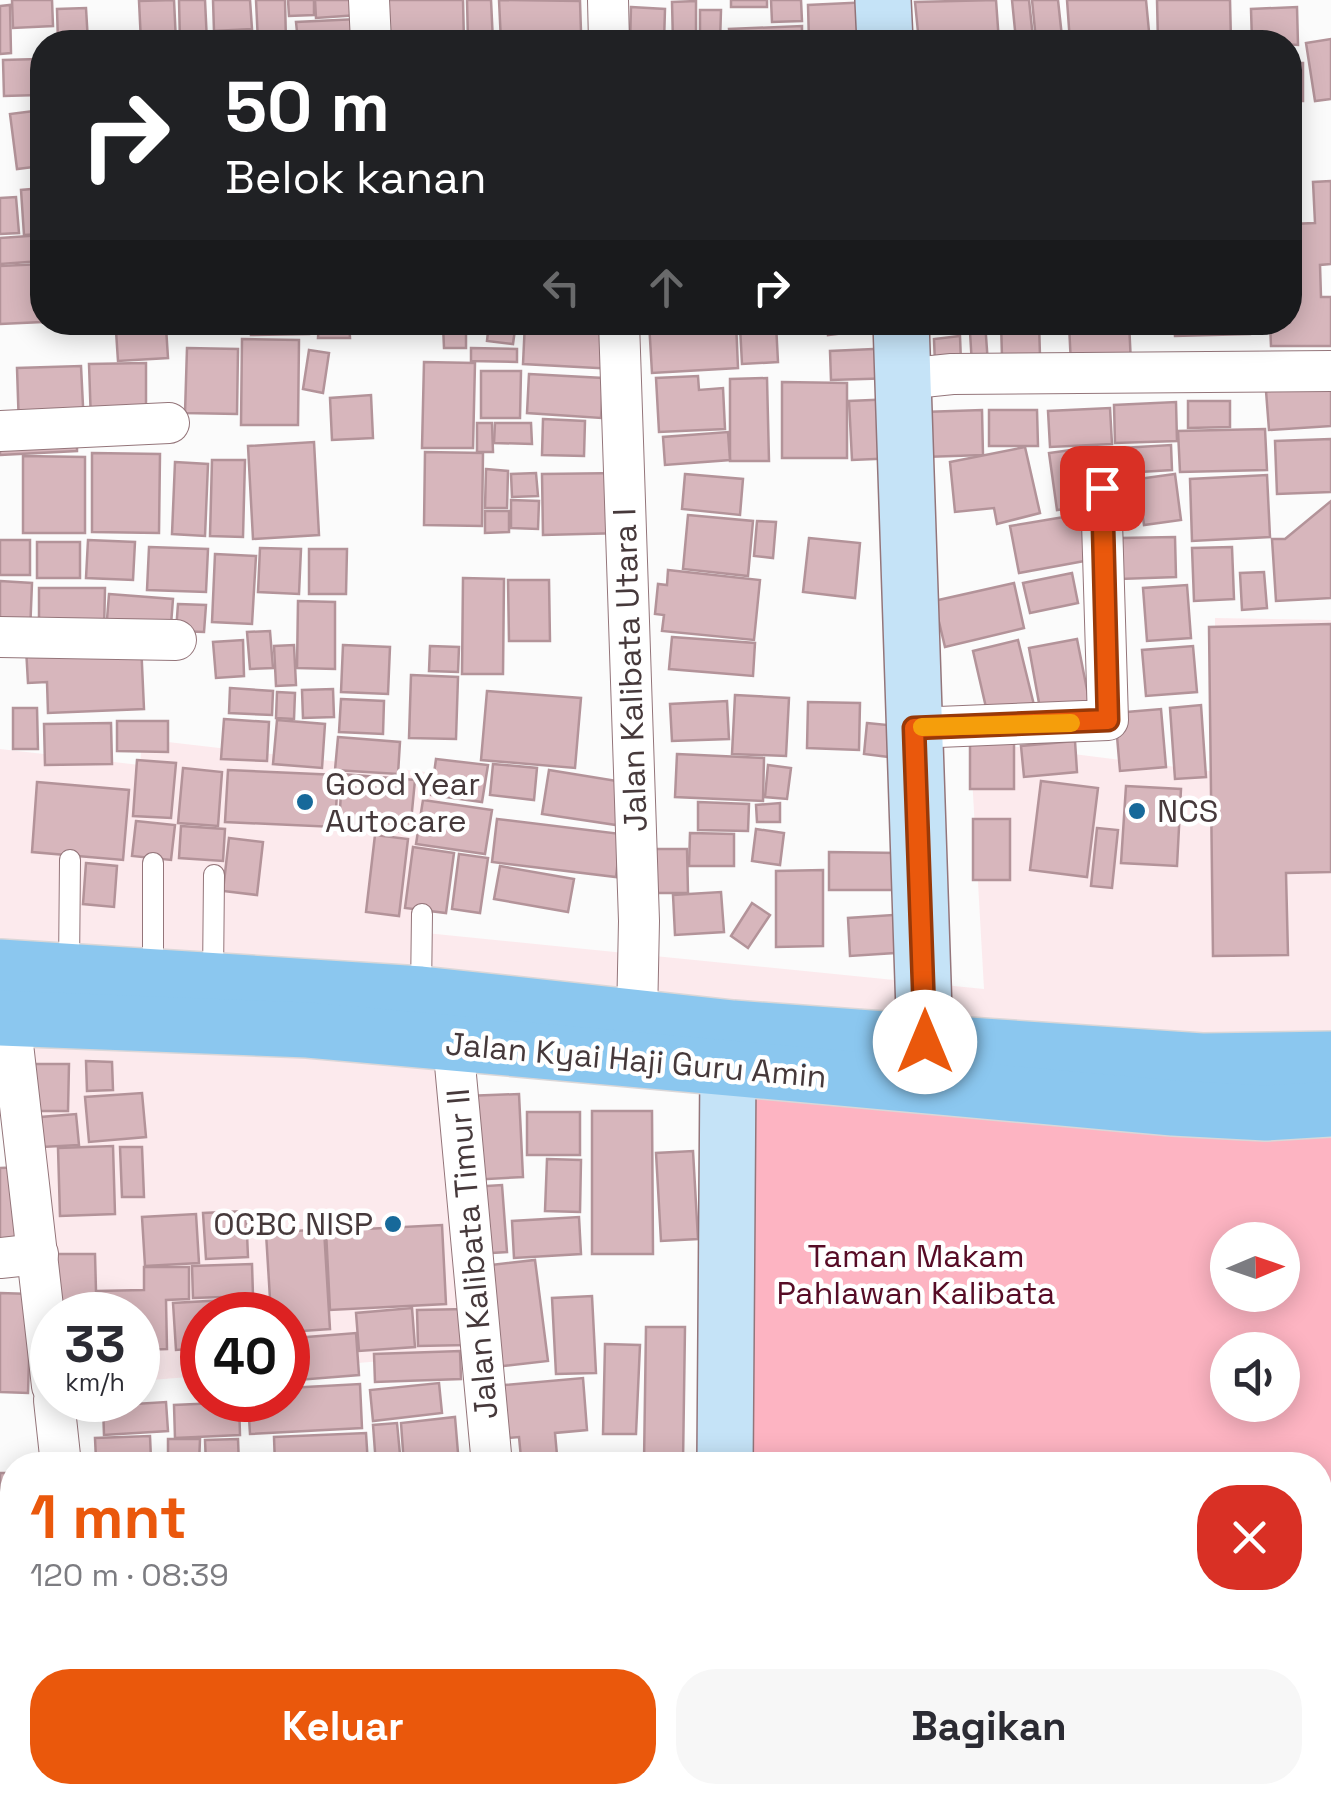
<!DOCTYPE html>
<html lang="id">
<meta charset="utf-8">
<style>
body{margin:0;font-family:"Space Grotesk",sans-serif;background:#f7f7f7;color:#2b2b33;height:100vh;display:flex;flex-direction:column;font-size:38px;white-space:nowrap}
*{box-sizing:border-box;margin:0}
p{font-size:32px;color:#7c7c81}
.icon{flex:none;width:55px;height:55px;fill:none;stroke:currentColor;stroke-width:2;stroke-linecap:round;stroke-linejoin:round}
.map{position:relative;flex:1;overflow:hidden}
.drawer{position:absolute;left:0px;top:1452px;width:1332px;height:352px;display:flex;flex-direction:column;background:#fff;border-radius:40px 40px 0 0;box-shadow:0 5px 25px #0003}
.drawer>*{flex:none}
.hud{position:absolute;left:30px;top:30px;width:1272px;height:305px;border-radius:40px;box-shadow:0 5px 25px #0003;background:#202124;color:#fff;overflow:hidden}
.needle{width:65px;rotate:88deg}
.fabs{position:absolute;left:1210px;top:1222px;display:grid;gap:20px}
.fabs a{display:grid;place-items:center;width:90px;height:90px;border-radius:50%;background:#fff;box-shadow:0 5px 25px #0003;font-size:50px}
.speed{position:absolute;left:30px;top:1292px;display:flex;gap:20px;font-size:50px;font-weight:700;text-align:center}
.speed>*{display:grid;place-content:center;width:130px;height:130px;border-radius:50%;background:#fff;box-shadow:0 5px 25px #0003;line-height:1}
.speed small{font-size:25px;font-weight:400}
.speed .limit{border:15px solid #d22;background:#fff;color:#111}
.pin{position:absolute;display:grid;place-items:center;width:85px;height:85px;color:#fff;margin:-42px;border-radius:20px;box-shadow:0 5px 15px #0006}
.me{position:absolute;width:110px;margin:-55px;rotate:0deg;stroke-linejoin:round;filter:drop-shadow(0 0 8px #0008)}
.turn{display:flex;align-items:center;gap:35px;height:210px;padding:0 30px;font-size:45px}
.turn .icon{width:130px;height:130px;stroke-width:2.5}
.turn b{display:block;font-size:70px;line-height:85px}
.lanes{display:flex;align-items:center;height:95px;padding:0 30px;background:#0003;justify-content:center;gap:50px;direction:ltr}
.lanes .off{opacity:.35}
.round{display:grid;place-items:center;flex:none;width:105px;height:105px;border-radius:40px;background:#f7f7f7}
.head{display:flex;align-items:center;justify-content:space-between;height:170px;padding:0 30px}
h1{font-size:60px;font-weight:600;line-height:75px;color:#ea580c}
.cta{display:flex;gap:20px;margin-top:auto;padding:20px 30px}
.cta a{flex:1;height:115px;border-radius:40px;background:#ea580c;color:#fff;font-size:40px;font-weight:600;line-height:115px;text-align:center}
.cta a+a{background:#f7f7f7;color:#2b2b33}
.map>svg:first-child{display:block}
.built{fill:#fceaed}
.green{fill:#fdb4c2;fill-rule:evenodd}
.building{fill:#d7b6bc;stroke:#b39399;stroke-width:2.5}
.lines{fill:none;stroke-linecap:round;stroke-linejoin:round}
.lane-casing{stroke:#94757a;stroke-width:22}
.street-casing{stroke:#94757a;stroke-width:42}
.secondary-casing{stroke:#94757a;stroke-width:58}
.primary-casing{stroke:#dad7d8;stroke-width:58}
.lane{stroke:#fff;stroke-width:20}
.street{stroke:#fff;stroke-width:40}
.secondary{stroke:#c5e3f7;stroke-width:55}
.primary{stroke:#8bc7ef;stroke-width:55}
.route-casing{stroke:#983908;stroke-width:25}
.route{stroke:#ea580c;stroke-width:18}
.slow{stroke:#f59e0b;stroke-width:18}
.poi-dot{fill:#17699a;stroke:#fff;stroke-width:4}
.labels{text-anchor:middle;stroke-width:9;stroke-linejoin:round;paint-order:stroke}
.street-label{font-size:32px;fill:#46393b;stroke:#fff}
.poi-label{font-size:32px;fill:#46393b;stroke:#fff;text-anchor:start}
.park-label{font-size:32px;fill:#570c26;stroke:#fff}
</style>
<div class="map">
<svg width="1331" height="1804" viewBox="0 0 1331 1804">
<rect width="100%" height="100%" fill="#fbfbfb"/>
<polygon class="built" points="1215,618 1331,620 1331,1107 454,1043 498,1351 288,1369 288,1315 202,1315 202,1376 138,1381 138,1315 52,1315 0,1073 0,749 140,765 142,739 443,774 426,933 984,989 970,741 1216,772"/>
<path class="green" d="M728,1069L1331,1107V1804H723V1792H1320V1465H725ZM1228,1240H1282V1295H1228ZM1228,1350H1282V1405H1228Z"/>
<g class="building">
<polygon points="12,0 52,0 53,26 13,28"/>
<polygon points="174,0 176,42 141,42 139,1"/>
<polygon points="179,0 205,0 207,42 180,42"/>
<polygon points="213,0 250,0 252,29 214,31"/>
<polygon points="256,0 285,0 286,42 258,42"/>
<polygon points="288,0 314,0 314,15 289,16"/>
<polygon points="315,0 358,0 359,15 316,18"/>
<polygon points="387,0 463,0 464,42 388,42"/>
<polygon points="467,0 491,0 493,42 468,42"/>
<polygon points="499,0 580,1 581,32 560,33 560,42 501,42"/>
<rect x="731" y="0" width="36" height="7"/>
<polygon points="771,0 801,0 802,21 772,22"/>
<polygon points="996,0 999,42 919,42 915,2"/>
<polygon points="1012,0 1029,0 1033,38 1016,40"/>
<polygon points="1032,0 1058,0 1062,37 1036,40"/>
<polygon points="1067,0 1146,0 1150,42 1070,42"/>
<polygon points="1157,0 1230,0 1231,42 1158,42"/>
<polygon points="696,1 696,42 673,42 672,2"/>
<polygon points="870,2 872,42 809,42 808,5"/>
<polygon points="10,5 11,53 0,54 0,6"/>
<polygon points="631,7 665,9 664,42 630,42"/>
<polygon points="1297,7 1298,45 1252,42 1251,9"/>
<polygon points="86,8 88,42 58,42 57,9"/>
<polygon points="700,10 721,10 720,42 700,42"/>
<polygon points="358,19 359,42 298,42 296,22"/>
<polygon points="802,26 802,42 730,42 729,29"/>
<polygon points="1331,39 1331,99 1315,101 1306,43"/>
<polygon points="38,59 39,95 4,96 3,60"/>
<rect x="1290" y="63" width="13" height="38"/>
<polygon points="42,110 42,166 17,169 10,114"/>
<polygon points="1331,181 1331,264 1320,265 1321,297 1331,297 1331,346 1271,346 1270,322 1290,322 1290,224 1315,223 1313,182"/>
<polygon points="42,188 42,234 24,235 21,190"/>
<polygon points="16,197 19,233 0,234 0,198"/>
<polygon points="42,235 42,261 0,264 0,238"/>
<polygon points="42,264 42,322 0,324 0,266"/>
<polygon points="251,322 308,322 309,334 251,335"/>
<polygon points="319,322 349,322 350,338 318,338"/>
<polygon points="489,322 516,322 513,344 487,341"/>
<polygon points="525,322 618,326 615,369 523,364"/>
<polygon points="649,322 736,322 738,368 652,373"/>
<polygon points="827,322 853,322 853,332 828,335"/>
<polygon points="928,322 985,322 988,364 972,365 970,332 928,334"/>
<polygon points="1001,322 1039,322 1040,356 1002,357"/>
<polygon points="1129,322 1131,364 1071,365 1069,324"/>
<polygon points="1174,322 1250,322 1250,334 1175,336"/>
<polygon points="776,324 778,362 742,364 740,326"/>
<polygon points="443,325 466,325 466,348 444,348"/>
<polygon points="166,327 168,358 118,361 116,331"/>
<polygon points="960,336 961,362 935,364 934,339"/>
<polygon points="242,339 299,340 298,425 241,425"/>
<polygon points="187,348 238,349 237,414 185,413"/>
<polygon points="471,348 517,349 517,362 471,361"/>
<polygon points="895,348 896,378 831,380 830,351"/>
<polygon points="309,350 329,353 323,393 303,389"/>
<polygon points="424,362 475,363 473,448 422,448"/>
<polygon points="146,363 146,421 91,422 89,364"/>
<polygon points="81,366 84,426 19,428 17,368"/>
<polygon points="481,371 521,371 520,418 481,418"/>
<polygon points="529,374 603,378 601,418 527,413"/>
<polygon points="698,376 699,390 723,388 725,429 659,432 656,378"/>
<polygon points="767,378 769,461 730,461 730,379"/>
<polygon points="782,382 847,383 847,458 782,458"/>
<polygon points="1331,387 1331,426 1269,430 1266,391"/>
<polygon points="371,395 373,438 332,440 330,398"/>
<polygon points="894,399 898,458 852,460 849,401"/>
<polygon points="1188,401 1230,401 1230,427 1188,428"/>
<polygon points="1176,402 1177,441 1115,443 1114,405"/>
<polygon points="1110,408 1112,444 1050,447 1048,411"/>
<polygon points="982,410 983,455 924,457 923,412"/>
<polygon points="989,410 1037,410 1038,446 989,446"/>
<polygon points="543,419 585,421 584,456 542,455"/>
<polygon points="477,423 492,423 493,452 477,452"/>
<polygon points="495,423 531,423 532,444 494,443"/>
<polygon points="1265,429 1267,470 1180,472 1178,431"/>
<polygon points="77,432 77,451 0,455 0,436"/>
<polygon points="728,432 730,460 665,465 663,437"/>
<polygon points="1331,439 1331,492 1277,494 1275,441"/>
<polygon points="314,442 319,535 253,539 248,446"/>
<polygon points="1171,445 1172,470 1124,473 1122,448"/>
<polygon points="1025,447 1040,513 997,524 994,508 955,512 950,462"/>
<polygon points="1086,448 1094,505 1057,510 1049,453"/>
<polygon points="425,452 483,453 482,526 424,525"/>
<polygon points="92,453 160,454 159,533 92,532"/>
<polygon points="23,456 85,457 85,533 23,533"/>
<polygon points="212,460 245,460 243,537 210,536"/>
<polygon points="175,462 208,464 205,536 172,534"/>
<polygon points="486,469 508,471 507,508 485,508"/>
<polygon points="536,473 538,496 512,497 511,474"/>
<polygon points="622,473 623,533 543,535 542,474"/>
<polygon points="685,474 743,479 740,515 682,509"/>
<polygon points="1175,474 1181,520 1144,525 1138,479"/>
<polygon points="1267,475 1270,537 1192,541 1190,479"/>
<polygon points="511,500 539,501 538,529 511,528"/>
<polygon points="1331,501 1331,598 1276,601 1272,539 1285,539"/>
<polygon points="485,511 509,511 509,532 485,533"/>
<polygon points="1094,512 1101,558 1019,573 1010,526"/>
<polygon points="688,515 753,521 748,576 683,569"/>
<polygon points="757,521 776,522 773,558 754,556"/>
<polygon points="1175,537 1176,577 1120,579 1119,538"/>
<polygon points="809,538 860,543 855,598 803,592"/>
<rect x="0" y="540" width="30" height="35"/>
<polygon points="88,540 135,542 133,580 86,578"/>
<rect x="37" y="542" width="43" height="36"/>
<polygon points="149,547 208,549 206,592 147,590"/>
<polygon points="1232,547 1234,599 1194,601 1192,548"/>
<polygon points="260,548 301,549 299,594 258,592"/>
<polygon points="309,549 347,549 346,594 309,594"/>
<polygon points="215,554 256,556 252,624 212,622"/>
<polygon points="668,570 760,580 754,640 662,631 664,615 655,614 658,584 667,585"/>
<polygon points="1264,572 1267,608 1242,610 1240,573"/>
<polygon points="1072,573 1078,603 1030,613 1023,583"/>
<polygon points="463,578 504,579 503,674 462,674"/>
<polygon points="508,580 549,580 550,641 509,641"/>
<polygon points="0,581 32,583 30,633 0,632"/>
<polygon points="1014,583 1024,628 945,647 934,601"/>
<polygon points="1187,585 1191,638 1147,641 1143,588"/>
<polygon points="39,588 105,588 104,632 39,631"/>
<polygon points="109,594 173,599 170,638 106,632"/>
<polygon points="298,601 335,602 335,669 297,668"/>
<polygon points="178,604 206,605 204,632 176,631"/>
<polygon points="1331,624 1331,872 1286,873 1288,955 1213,956 1209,627"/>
<polygon points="270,631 273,668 250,669 247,632"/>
<polygon points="672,637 755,643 753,676 669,669"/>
<polygon points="1077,639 1090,705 1041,714 1029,648"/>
<polygon points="243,640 244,676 216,678 213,642"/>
<polygon points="1018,640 1034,705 988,716 973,651"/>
<polygon points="141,643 144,709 48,713 47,682 28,683 26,648"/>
<polygon points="294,645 296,685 276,686 274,646"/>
<polygon points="343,645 390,647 388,694 341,692"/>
<polygon points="430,646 459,647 458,672 429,671"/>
<polygon points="1193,646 1197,692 1146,696 1142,650"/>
<polygon points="411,675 458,677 456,739 409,738"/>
<polygon points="230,688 273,691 272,715 229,713"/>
<polygon points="333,689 334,717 303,718 302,690"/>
<polygon points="487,691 581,698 575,768 481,760"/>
<polygon points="277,692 295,693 294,719 276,718"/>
<polygon points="735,695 789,698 786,756 732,754"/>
<polygon points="341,699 384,701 383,734 339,732"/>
<polygon points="727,701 729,739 672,741 670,704"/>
<polygon points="808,702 860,703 859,750 807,748"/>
<polygon points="1201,705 1206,777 1175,779 1170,708"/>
<polygon points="13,708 37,708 38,749 13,749"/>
<polygon points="1161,709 1166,767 1120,771 1115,713"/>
<polygon points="224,719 269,722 267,761 221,759"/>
<polygon points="277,720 325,724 322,768 273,764"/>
<polygon points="117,721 168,721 168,752 117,751"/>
<polygon points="111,723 112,764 45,765 44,724"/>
<polygon points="867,723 908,727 905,759 864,754"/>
<polygon points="338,737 400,742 398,774 335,770"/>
<rect x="970" y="741" width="44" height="48"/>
<polygon points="1075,741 1077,772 1024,777 1021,746"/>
<polygon points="677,754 764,758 763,801 675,797"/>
<polygon points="436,759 488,765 482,802 431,795"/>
<polygon points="137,760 176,763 171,818 133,816"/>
<polygon points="493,764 537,768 534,800 490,795"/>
<polygon points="768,765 791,768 787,799 765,797"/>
<polygon points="183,768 222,772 218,826 178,823"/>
<polygon points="228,770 338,775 335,827 225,822"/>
<polygon points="549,770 623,782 616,825 542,814"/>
<polygon points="342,774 415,780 410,832 339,827"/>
<polygon points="1041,781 1098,788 1087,877 1030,870"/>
<polygon points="37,782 129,790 123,860 32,852"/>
<polygon points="1126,786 1181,789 1177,866 1121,863"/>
<polygon points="423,800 492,810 485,854 416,844"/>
<polygon points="698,802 749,804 748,831 698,830"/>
<polygon points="780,803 780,822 757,822 756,805"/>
<polygon points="497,819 621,834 616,877 492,862"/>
<rect x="973" y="819" width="37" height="61"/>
<polygon points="136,821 175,825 171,860 132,856"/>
<polygon points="181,826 225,829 223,861 179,858"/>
<polygon points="1097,828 1118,830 1112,888 1091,886"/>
<polygon points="756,829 784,833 780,865 752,861"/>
<polygon points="690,833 734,834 734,866 689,866"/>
<polygon points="375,835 408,839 399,916 366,912"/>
<polygon points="229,838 263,842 257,895 223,891"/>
<polygon points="413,847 454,853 446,913 405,908"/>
<polygon points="643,849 687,849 688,893 643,893"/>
<polygon points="829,852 900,853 900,890 829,890"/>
<polygon points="459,854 488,858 480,913 452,909"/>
<polygon points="86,863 117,866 114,907 83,904"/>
<polygon points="500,866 574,879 568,912 494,899"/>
<polygon points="823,870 823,946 776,947 776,871"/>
<polygon points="721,892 724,932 675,935 673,895"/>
<polygon points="752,903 770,915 748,948 731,936"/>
<polygon points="908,914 910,952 850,956 848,918"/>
<polygon points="86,1061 112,1062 113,1090 87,1091"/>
<polygon points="32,1064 69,1064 68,1111 31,1111"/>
<polygon points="142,1093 146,1137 89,1142 85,1097"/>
<polygon points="519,1094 523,1177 470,1180 466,1096"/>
<polygon points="592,1111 652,1111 653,1254 592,1254"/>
<rect x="527" y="1112" width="53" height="43"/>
<polygon points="76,1114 79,1145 42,1147 41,1117"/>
<polygon points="113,1146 115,1214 60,1216 58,1148"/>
<polygon points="120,1147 142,1147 144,1197 122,1197"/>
<polygon points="693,1151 698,1239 661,1241 656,1153"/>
<polygon points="547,1159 581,1160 580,1212 545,1211"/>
<polygon points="24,1167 28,1247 0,1249 0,1168"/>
<polygon points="502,1185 507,1252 476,1254 471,1187"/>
<polygon points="246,1211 248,1257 206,1259 203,1213"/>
<polygon points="196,1214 199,1263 145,1266 142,1217"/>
<polygon points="579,1217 581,1254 514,1258 512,1221"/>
<polygon points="442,1225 446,1304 330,1310 326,1231"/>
<polygon points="324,1229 330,1329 288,1332 288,1315 271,1315 266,1233"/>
<polygon points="56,1254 95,1254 96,1291 144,1290 144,1267 189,1267 189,1299 166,1300 167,1349 138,1350 138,1315 57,1315"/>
<polygon points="535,1260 548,1361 494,1367 482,1266"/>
<polygon points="252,1264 253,1296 193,1298 192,1266"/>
<polygon points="0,1293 31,1294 28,1393 0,1392"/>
<polygon points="592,1296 596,1373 556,1374 552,1298"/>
<polygon points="262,1298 262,1315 202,1315 202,1348 176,1350 173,1303"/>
<polygon points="412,1308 415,1347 359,1351 356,1313"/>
<polygon points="467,1309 467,1345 418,1346 417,1310"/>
<polygon points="646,1327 685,1327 683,1463 644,1463"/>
<polygon points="356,1333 359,1375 298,1380 295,1338"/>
<polygon points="605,1344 640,1345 636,1434 603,1434"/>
<polygon points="460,1351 461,1379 375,1382 374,1354"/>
<polygon points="583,1378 587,1430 555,1433 557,1455 521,1458 519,1437 498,1439 494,1386"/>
<polygon points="439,1383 442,1413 373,1421 370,1390"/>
<polygon points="360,1384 362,1428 250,1434 248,1400 288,1400 288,1388"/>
<polygon points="166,1402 168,1431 104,1435 103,1406"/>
<polygon points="239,1402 240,1435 175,1438 174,1405"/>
<polygon points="455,1417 459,1465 404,1465 401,1423"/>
<polygon points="397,1423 401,1465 376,1465 373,1425"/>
<polygon points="366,1433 368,1465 275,1465 274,1437"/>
<polygon points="150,1436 151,1459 96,1460 95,1438"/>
<polygon points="168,1439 200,1439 199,1465 168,1465"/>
<polygon points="238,1439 239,1465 206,1465 205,1440"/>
<rect x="0" y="1473" width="12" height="46"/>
<polygon points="12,1522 12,1569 0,1570 0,1523"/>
<polygon points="12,1576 12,1623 0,1625 0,1577"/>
<polygon points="12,1637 12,1705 0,1706 0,1638"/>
<rect x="0" y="1713" width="12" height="45"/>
<polygon points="16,1792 85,1792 86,1804 17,1804"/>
<polygon points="244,1792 310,1792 310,1804 245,1804"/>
<polygon points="336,1792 364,1792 364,1803 337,1804"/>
<polygon points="387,1792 511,1792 462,1804 389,1804"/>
<polygon points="561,1792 636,1792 637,1803 566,1804"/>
<polygon points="641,1792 665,1792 666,1804 641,1804"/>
</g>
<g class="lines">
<defs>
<g id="lane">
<polyline points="69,968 70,860"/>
<polyline points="153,976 153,863"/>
<polyline points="213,978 214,875"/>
<polyline points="421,992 422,914"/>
</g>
<g id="street">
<polyline points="369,0 371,42"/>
<polyline points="608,0 609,42"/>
<polyline points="619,322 639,921 637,1018"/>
<polyline points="904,379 952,374 1331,371"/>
<polyline points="0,431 169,423"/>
<polyline points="0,637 176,640"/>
<polyline points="914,728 1108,720 1101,488"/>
<polyline points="10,1018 52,1386"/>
<polyline points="453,1043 492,1465"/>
<polyline points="0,1258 38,1254"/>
<polyline points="54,1400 61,1465"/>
<polyline points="0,1575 12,1574"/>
<polyline points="103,1792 104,1804"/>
<polyline points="552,1792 554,1804"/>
</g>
<g id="secondary">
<polyline points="883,0 885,42"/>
<polyline points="901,322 925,1042"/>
<polyline points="725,1465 728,1069"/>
<polyline points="723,1804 723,1792"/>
</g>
<g id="primary">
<polyline points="0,967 421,994 733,1028 925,1042 1202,1061 1331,1059"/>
<polyline points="0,1018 308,1030 1173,1108 1266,1113 1331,1109"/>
</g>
</defs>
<use href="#lane" class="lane-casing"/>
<use href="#street" class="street-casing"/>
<use href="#secondary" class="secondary-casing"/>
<use href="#primary" class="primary-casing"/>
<use href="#lane" class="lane"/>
<use href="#street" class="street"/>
<use href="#secondary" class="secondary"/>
<use href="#primary" class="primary"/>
</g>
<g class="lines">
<defs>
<polyline id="route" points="925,1042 914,728 1108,720 1102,488"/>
</defs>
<use href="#route" class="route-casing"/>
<use href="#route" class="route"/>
<polyline class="slow" points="922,727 1071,723"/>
</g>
<g class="poi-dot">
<circle cx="305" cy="802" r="10"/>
<circle cx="1137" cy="811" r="10"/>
<circle cx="393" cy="1224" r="10"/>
</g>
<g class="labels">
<g class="street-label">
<text transform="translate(630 670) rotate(-92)" y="11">Jalan Kalibata Utara I</text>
<text transform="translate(636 1060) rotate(5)" y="11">Jalan Kyai Haji Guru Amin</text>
<text transform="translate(472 1254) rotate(-95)" y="11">Jalan Kalibata Timur II</text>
</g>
<g class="poi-label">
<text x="325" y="795">Good Year<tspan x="325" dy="37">Autocare</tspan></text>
<text x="1157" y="822">NCS</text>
<text x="373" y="1235" text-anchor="end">OCBC NISP</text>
</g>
<g class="park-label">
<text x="916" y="1267">Taman Makam<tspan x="916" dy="37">Pahlawan Kalibata</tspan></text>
</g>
</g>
</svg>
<div class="fabs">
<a><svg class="needle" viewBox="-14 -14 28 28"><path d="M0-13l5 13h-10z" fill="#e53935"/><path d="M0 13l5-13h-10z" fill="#7c7c81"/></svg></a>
<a><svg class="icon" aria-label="sound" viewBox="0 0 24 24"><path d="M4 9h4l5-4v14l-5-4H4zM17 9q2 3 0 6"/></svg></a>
</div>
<div class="speed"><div>33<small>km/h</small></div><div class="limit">40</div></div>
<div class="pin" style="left:1102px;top:488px;background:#d93025"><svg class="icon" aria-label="arrive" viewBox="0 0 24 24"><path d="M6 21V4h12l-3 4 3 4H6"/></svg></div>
<svg class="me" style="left:925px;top:1042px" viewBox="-20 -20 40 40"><circle r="19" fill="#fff"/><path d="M0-13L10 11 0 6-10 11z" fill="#ea580c"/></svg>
<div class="hud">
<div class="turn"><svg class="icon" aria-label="right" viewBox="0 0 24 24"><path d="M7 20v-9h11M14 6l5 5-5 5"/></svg><div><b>50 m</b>Belok kanan</div></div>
<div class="lanes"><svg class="icon off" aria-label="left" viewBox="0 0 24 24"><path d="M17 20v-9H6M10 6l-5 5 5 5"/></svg><svg class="icon off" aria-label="ahead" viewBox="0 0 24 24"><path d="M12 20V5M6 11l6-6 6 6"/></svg><svg class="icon" aria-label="right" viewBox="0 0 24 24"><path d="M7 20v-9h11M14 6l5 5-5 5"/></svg></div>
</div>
<section class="drawer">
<div class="head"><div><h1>1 mnt</h1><p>120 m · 08:39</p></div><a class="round" style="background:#d93025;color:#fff"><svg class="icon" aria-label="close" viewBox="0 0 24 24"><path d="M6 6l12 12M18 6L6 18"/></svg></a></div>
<div class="cta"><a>Keluar</a><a>Bagikan</a></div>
</section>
</div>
